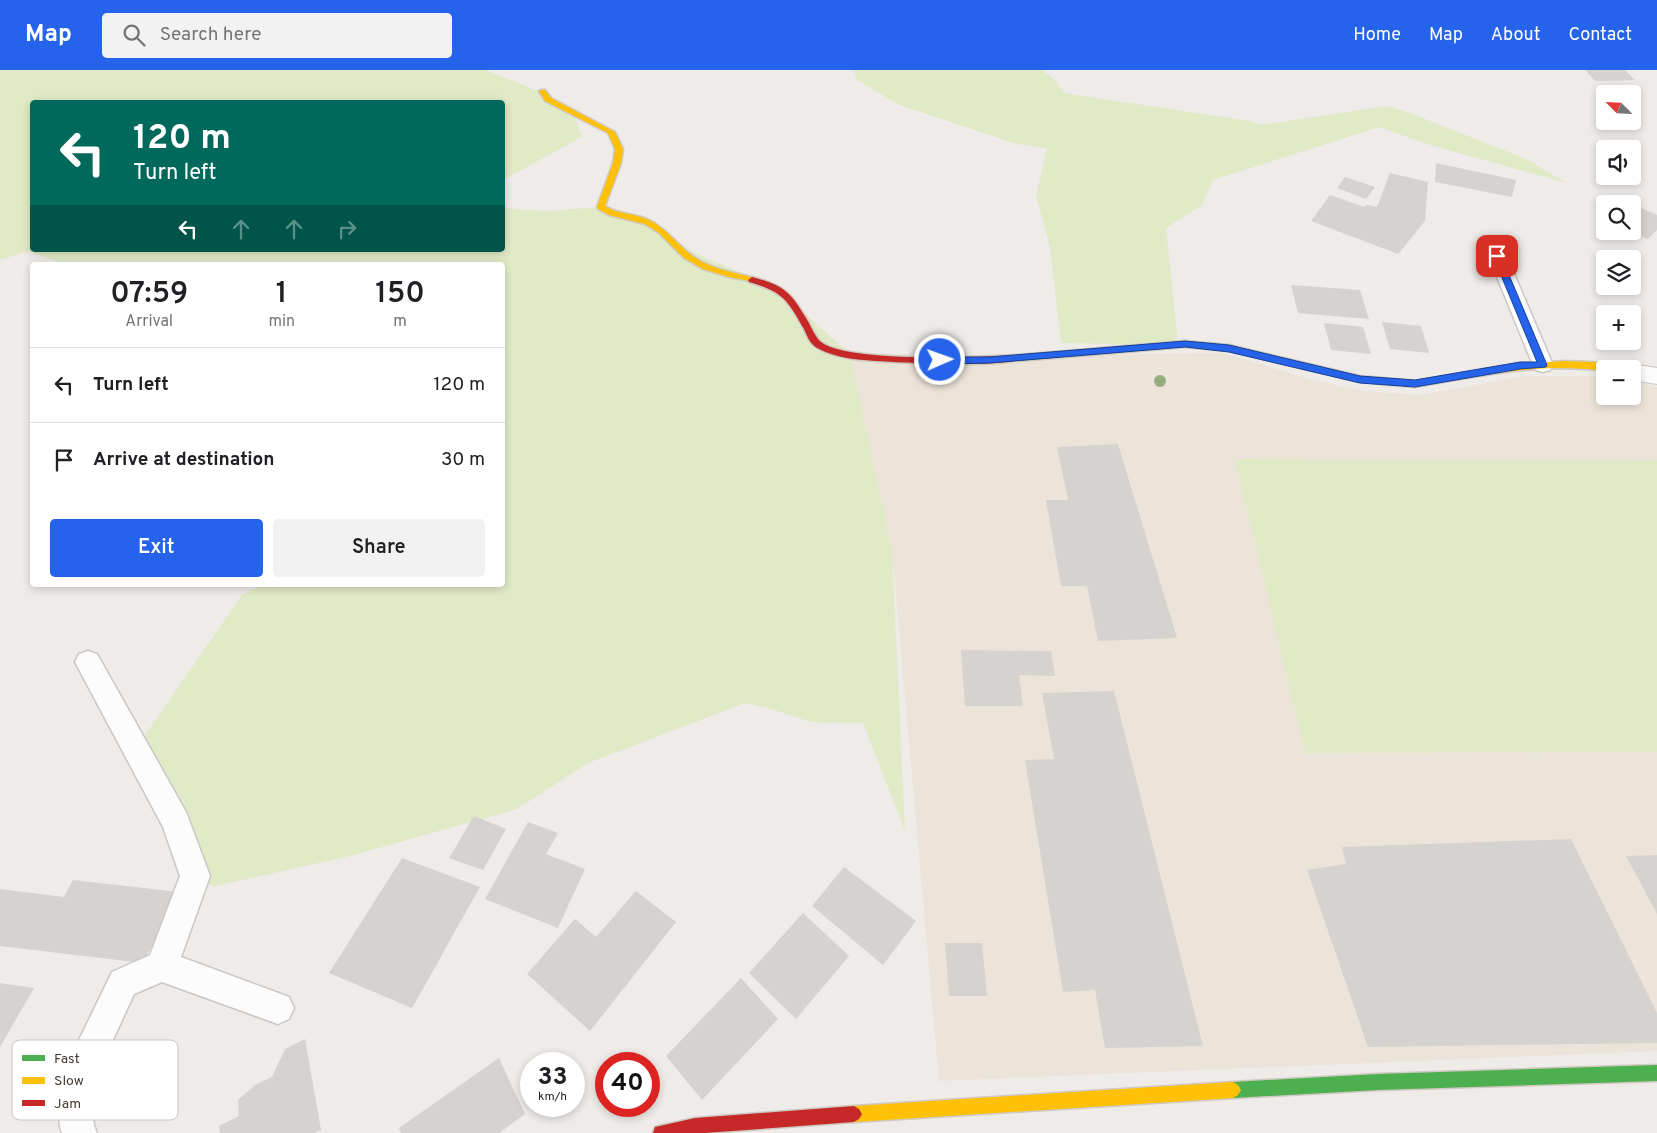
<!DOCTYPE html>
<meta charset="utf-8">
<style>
body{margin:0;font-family:Overpass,sans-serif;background:#f2f2f2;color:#202124;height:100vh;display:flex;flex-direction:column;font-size:19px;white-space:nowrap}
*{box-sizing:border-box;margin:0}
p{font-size:16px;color:#757577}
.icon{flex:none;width:28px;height:28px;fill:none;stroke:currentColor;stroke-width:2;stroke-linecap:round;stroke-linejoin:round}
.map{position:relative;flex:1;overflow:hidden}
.sheet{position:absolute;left:30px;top:192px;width:475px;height:325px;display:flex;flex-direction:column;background:#fff;border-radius:5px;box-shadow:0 2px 8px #0003}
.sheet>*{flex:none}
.top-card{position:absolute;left:30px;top:30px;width:475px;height:152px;border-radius:5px;box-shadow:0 2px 8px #0003;background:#00695c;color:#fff;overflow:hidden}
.needle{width:32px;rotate:294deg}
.buttons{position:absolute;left:1596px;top:15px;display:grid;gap:10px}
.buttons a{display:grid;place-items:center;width:45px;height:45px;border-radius:5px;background:#fff;box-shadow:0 2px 8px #0003;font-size:25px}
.speed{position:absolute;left:520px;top:982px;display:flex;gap:10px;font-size:25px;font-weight:700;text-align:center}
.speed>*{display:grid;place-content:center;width:65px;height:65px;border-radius:50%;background:#fff;box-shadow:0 2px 8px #0003;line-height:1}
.speed small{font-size:12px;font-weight:400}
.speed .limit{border:8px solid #d22;background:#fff;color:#111}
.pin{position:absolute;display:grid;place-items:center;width:42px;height:42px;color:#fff;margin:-21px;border-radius:10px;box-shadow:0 2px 8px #0006}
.me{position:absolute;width:55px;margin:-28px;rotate:88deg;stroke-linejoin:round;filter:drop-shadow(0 0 4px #0008)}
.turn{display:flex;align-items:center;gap:18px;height:105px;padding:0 20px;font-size:22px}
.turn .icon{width:65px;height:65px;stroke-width:2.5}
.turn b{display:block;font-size:35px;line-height:42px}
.lanes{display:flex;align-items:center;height:48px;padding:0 20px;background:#0003;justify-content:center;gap:25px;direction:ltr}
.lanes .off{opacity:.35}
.eta{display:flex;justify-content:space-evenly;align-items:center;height:85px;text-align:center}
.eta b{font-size:30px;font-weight:600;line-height:35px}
.cta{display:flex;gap:10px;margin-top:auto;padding:10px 20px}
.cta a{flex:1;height:58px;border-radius:5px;background:#2563eb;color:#fff;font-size:20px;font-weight:600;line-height:58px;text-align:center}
.cta a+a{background:#f2f2f2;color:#202124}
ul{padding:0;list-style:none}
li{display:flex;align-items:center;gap:15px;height:75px;padding:0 20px;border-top:1px solid #e0e0e0}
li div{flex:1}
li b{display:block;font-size:19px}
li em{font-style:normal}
header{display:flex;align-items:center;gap:30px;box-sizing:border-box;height:70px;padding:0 25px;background:#2563eb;color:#fff}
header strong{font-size:24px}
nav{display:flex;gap:28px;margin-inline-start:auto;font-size:18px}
.search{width:350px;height:45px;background:#f2f2f2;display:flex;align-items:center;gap:12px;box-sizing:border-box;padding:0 18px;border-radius:5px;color:#757577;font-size:19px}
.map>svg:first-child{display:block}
.education{fill:#ede4d9}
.green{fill:#e1eac6}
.building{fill:#d6d2cf}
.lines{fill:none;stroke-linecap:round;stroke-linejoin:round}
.lane-casing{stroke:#cbc7c4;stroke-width:3}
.street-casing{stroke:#cbc7c4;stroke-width:2}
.fast-casing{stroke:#d0c9c0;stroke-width:3}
.slow-casing{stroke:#d0c9c0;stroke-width:3}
.jam-casing{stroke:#d0c9c0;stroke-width:3}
.lane{fill:#fcfcfc;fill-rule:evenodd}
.street{fill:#fcfcfc;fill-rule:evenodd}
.fast{fill:#4caf50;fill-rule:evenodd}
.slow{fill:#ffc107;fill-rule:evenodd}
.jam{fill:#c62828;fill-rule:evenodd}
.tree{fill:#97ac7d}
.route{fill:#2563eb;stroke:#184099}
.key{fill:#fff;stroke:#c7c4c2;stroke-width:1}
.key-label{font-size:14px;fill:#453c34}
</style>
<header>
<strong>Map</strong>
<div class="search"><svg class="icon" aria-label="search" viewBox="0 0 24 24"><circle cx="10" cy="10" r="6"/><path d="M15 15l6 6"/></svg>Search here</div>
<nav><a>Home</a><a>Map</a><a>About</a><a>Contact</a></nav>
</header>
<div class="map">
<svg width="1657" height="1063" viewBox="0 0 1657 1063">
<rect width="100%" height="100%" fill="#eeebe8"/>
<polygon class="education" points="1224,283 1310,309 1363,321 1420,325 1525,306 1605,306 1605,326 1632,326 1633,312 1657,317 1657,981 939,1011 892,480 850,284 1052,285"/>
<g class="green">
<polygon points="0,0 486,0 538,21 575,47 582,67 503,110 502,32 32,32 32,180 502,180 503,138 545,141 601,137 651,154 696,184 774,216 850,284 892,480 905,761 863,653 811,652 768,638 745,633 588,693 517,739 350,786 211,817 182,729 141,671 242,525 261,515 502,515 502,195 67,195 28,181 0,190"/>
<polygon points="854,0 1042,0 1054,9 1064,23 1250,51 1260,55 1388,36 1415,45 1526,89 1566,113 1427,74 1379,57 1213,110 1202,135 1166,158 1178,275 1061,273 1050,177 1036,126 1047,78 1017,74 897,34 856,9"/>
<polygon points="1235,389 1657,391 1657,682 1305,683"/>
</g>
<g class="building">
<polygon points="1585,0 1625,0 1635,10 1595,11"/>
<polygon points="1436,93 1516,110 1512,127 1435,112"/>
<polygon points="1390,103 1428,112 1425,151 1398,184 1311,151 1330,125 1364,137 1367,135 1377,137"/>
<polygon points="1345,107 1375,117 1366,129 1337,118"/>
<polygon points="1616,128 1631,134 1610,134"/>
<polygon points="1632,134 1657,145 1657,160 1648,169 1632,162"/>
<polygon points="1291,215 1360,220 1369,249 1298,243"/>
<polygon points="1382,252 1421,256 1429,283 1390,279"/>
<polygon points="1324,253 1363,257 1371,284 1331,280"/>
<polygon points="1118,374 1177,568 1098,571 1087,516 1061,516 1046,430 1068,430 1057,377"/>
<polygon points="961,580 1051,581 1055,606 1019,605 1023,636 965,636"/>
<polygon points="1114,621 1203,976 1105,978 1095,920 1063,922 1025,690 1054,689 1042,623"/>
<polygon points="474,746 506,759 483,800 449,788"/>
<polygon points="528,752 558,763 546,784 585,799 558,858 485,829"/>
<polygon points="1571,769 1657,943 1657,973 1368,977 1307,800 1346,794 1342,777"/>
<polygon points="1657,785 1657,844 1626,786"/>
<polygon points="402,788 480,817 412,938 329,903"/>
<polygon points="844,797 916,851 883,895 812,836"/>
<polygon points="73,810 179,822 143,893 0,876 0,819 64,827"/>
<polygon points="636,821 676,852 590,961 527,904 575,849 596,867"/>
<polygon points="803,843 849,886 796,949 749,903"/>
<polygon points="945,873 982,873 987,926 949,926"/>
<polygon points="741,908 778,949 702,1030 666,986"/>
<polygon points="0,913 34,918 0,977"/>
<polygon points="305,969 321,1060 315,1063 220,1063 219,1056 239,1046 238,1030 255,1015 272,1007 285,979"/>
<polygon points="499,988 525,1044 499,1063 401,1063 399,1058"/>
</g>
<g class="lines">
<defs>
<g id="lane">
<polygon points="1497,179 1504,181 1506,185 1553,295 1550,300 1543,302 1536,300 1533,295 1488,185 1490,181"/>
<polygon points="88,581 97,584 186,742 210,806 181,887 289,927 294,938 289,949 278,954 162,912 134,924 90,1020 94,1055 97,1063 62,1063 60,1057 56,1019 61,1007 112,902 150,885 180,806 163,757 75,592 79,584"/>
</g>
<polygon id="street" points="1632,294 1657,298 1657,314 1632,310 1632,299 1623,299"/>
<g id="fast">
<polygon points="1185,271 1229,275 1360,306 1404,310 1409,313 1404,316 1360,312 1229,281 1185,277 1018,291 1013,288 1018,285"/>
<polygon points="1657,995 1657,1011 1378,1020 1233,1028 1228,1025 1225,1020 1228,1015 1233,1012 1378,1004"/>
</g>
<g id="slow">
<path d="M541,20H545L551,28L615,62L623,79L621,93L605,136C619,145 635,143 649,150C666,158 676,173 690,184C709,199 733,202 755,208V212L729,207L703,199L684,188L659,163L645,154L609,145L598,139L597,137L613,93L615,79L608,63L545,31L539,21Z"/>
<path d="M1566,291C1579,292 1612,291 1622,299H1605V301C1541,292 1477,306 1415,317L1404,316L1399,313L1404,310L1415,311L1516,294Z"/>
<polygon points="1233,1012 1238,1015 1241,1020 1238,1025 1233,1028 854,1052 849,1049 846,1044 849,1039 854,1036"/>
</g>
<g id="jam">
<path d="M752,207C786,216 791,223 809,253C812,259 816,268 821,272C848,293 980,287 1018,285L1023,288C1012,299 874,292 853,289C840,287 828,284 817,278C810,274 807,266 804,259C787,229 783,222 749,212L748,210Z"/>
<polygon points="854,1036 859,1039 862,1044 859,1049 854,1052 705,1063 653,1063 655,1057 695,1048"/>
</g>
</defs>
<use href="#lane" class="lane-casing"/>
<use href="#street" class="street-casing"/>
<use href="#fast" class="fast-casing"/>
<use href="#slow" class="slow-casing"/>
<use href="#jam" class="jam-casing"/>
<use href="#lane" class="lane"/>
<use href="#street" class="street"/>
<use href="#fast" class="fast"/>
<use href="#slow" class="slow"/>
<use href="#jam" class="jam"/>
</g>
<circle class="tree" cx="1160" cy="311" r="6"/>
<polygon class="route" points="1497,183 1501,186 1547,295 1546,297 1520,299 1415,317 1360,313 1229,282 1185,277 989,293 940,294 936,290 940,287 989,287 1185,271 1229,275 1360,306 1415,310 1520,292 1537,292 1493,186"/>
<rect x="12" y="970" width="166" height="80" rx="8" class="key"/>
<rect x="22" y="985" width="23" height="6" fill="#4caf50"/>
<rect x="22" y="1007" width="23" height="7" fill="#ffc107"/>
<rect x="22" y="1030" width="23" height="6" fill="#c62828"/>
<g class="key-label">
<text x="54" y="993">Fast</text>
<text x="54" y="1015">Slow</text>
<text x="54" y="1038">Jam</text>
</g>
</svg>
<div class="buttons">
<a><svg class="needle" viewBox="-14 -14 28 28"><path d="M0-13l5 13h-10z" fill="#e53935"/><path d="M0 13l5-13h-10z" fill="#757577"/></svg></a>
<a><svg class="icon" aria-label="sound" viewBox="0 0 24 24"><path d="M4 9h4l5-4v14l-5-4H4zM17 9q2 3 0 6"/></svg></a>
<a><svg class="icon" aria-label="search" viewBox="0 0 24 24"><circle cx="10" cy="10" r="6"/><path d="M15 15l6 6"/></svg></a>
<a><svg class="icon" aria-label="layers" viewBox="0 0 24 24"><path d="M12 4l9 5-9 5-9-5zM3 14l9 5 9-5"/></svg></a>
<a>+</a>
<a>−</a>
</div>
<div class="speed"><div>33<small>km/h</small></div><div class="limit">40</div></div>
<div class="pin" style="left:1497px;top:186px;background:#d93025"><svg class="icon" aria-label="arrive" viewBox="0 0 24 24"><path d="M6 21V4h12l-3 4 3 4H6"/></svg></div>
<svg class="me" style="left:940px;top:290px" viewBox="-20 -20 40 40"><circle r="17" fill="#2563eb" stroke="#fff" stroke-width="3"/><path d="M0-11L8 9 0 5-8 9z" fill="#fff"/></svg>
<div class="top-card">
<div class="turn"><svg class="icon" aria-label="left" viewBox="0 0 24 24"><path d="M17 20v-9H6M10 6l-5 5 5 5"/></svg><div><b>120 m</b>Turn left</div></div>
<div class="lanes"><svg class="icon" aria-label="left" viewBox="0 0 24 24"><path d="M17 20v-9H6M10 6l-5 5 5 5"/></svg><svg class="icon off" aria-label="ahead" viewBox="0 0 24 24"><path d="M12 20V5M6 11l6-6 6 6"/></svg><svg class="icon off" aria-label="ahead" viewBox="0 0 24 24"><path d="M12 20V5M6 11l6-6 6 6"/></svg><svg class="icon off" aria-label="right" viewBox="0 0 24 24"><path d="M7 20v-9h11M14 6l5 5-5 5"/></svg></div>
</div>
<section class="sheet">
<div class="eta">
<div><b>07:59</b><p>Arrival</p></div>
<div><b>1</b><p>min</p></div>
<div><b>150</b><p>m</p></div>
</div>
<ul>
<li><svg class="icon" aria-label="left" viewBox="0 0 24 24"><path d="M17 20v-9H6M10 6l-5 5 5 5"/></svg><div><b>Turn left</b></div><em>120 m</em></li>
<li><svg class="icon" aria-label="arrive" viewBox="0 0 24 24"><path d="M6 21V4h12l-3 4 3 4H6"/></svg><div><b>Arrive at destination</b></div><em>30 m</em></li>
</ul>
<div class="cta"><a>Exit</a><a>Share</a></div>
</section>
</div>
